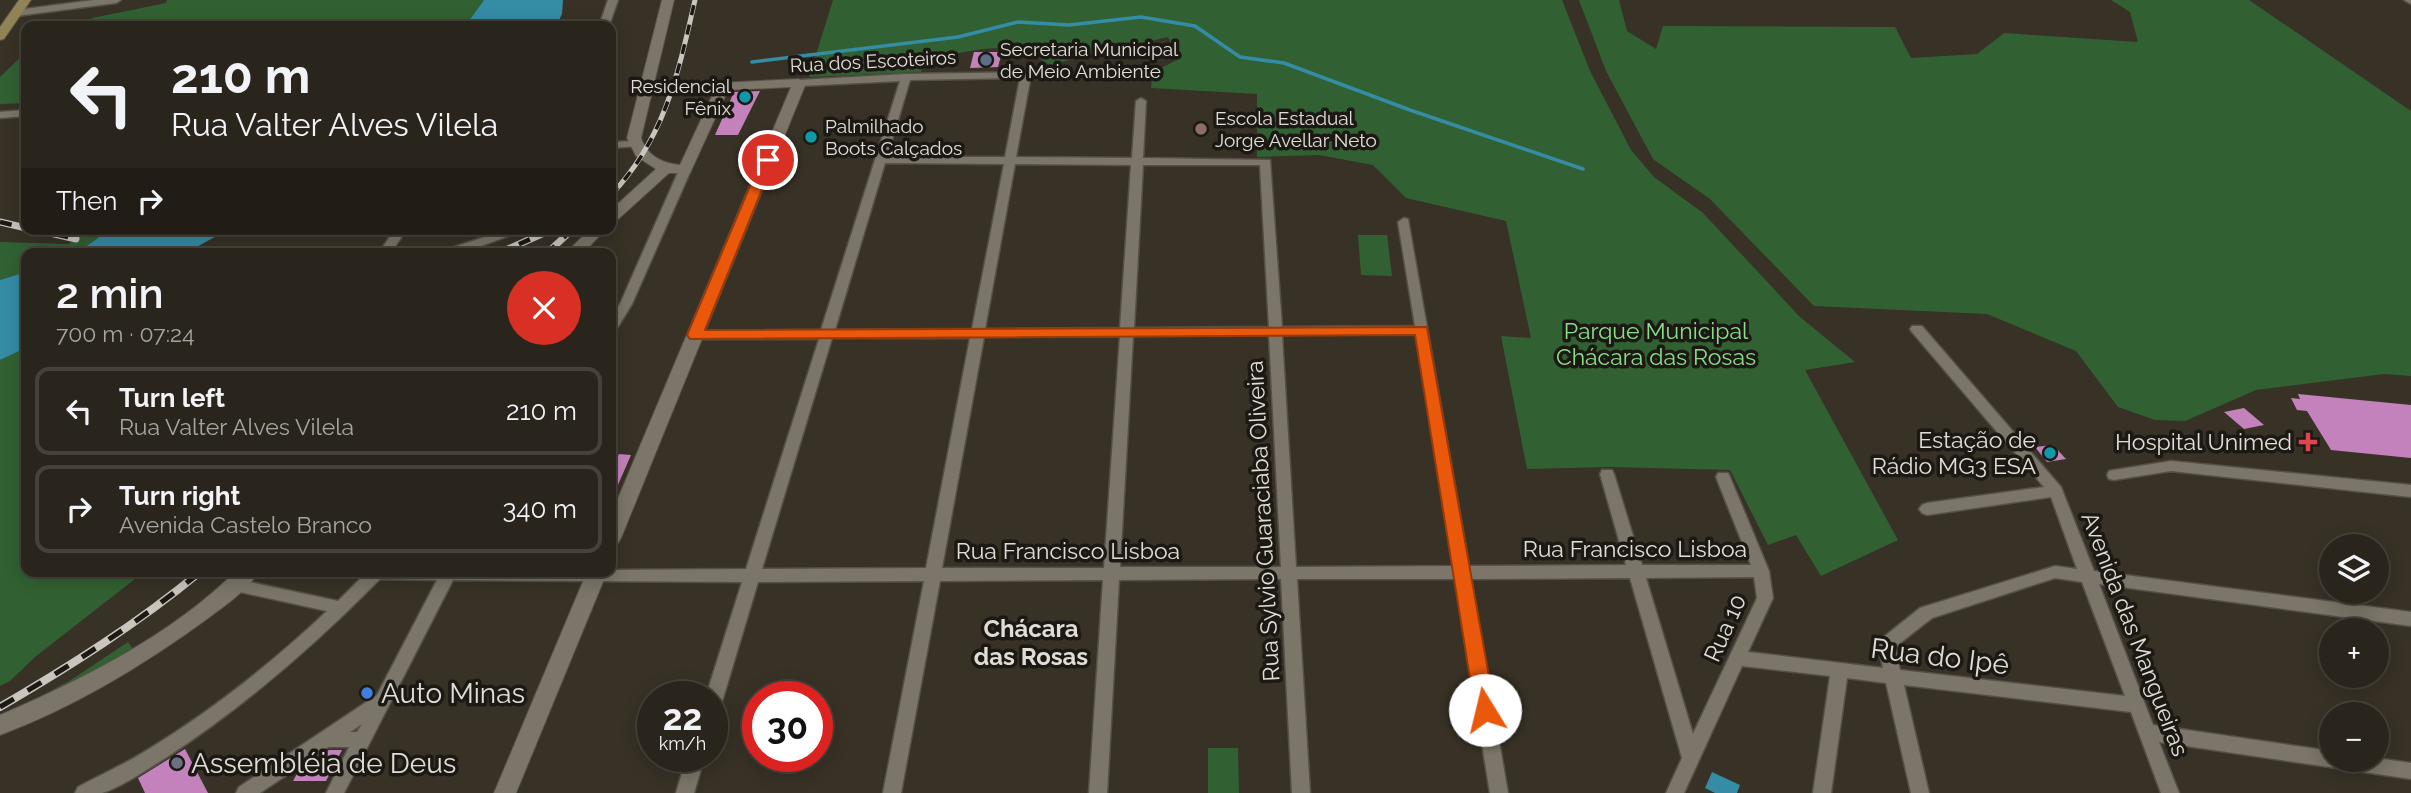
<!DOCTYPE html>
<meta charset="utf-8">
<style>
body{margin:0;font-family:Raleway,sans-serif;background:#322d25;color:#f1f3f6;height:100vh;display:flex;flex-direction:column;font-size:26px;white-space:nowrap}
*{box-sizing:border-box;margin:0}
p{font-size:23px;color:#a5a5a3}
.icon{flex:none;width:38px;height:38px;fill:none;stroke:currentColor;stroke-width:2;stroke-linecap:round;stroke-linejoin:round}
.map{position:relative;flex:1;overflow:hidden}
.sheet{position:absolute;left:21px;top:248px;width:595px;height:329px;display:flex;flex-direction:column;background:#2a251c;border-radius:14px;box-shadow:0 4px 18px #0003,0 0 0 2px #46423b}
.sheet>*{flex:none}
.top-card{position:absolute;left:21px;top:21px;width:595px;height:214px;border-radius:14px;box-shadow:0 4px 18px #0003,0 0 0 2px #46423b;background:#2a251c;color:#f1f3f6;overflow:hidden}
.buttons{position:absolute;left:2319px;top:534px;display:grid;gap:14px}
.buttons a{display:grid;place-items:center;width:70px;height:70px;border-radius:50%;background:#2a251c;box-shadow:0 4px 18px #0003,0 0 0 2px #46423b;font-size:35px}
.speed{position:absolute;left:637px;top:681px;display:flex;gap:14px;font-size:35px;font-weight:700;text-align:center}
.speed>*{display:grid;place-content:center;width:91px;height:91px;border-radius:50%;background:#2a251c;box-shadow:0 4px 18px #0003,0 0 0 2px #46423b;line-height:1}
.speed small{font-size:18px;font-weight:400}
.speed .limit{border:10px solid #d22;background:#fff;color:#111}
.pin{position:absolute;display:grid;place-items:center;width:60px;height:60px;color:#fff;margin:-30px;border:4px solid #fff;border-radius:50%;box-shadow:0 2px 7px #0007}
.me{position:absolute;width:77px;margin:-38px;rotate:351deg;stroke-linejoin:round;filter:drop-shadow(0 0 5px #0008)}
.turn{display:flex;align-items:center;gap:24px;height:147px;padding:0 35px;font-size:32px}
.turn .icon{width:91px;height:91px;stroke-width:2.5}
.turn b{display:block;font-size:49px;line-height:60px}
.then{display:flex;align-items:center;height:66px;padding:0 35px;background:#0003;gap:14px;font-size:26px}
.round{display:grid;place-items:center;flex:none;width:74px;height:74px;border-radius:37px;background:#322d25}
.head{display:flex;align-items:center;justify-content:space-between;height:119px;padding:0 35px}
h1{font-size:42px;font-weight:600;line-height:52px}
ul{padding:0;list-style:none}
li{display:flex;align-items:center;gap:21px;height:88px;margin:0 14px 10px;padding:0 21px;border:4px solid #46423b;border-radius:14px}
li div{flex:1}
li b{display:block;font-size:26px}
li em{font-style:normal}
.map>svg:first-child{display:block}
.green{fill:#316132}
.water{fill:#358ca5}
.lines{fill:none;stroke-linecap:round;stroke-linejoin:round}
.stream{stroke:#358ca5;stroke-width:3.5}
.building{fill:#c482bd}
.minor-casing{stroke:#555047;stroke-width:3}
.tertiary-casing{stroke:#555047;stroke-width:2}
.secondary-casing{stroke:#555047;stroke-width:2}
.minor{fill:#7c7569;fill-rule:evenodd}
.tertiary{fill:#7c7569;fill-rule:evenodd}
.secondary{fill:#908356;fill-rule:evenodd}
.rail-far2-casing{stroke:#cac6be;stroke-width:5}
.rail-far1-casing{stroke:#cac6be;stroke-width:7}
.rail-casing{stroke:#cac6be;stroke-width:8}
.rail-far2{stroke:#1c1915;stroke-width:3.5;stroke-dasharray:10;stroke-linecap:butt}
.rail-far1{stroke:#1c1915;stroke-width:4.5;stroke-dasharray:12;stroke-linecap:butt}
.rail{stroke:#1c1915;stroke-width:5;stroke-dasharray:16;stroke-linecap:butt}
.route{fill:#ea580c;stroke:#983908;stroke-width:2}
.service-dot{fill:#5c6f8a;stroke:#1c1915;stroke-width:2.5}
.culture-dot{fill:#0f9aa8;stroke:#1c1915;stroke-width:2.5}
.education-dot{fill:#8d6e63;stroke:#1c1915;stroke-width:2.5}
.health-dot{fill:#e0444e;stroke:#1c1915;stroke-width:2.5}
.shop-dot{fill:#3f7fe0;stroke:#1c1915;stroke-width:2.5}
.worship-dot{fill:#6b7280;stroke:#1c1915;stroke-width:2.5}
.labels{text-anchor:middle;stroke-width:7;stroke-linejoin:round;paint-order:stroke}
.far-poi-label{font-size:19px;fill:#e1ddd6;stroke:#1c1915;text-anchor:start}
.far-street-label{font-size:19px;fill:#e1ddd6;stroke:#1c1915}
.park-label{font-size:23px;fill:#8ade89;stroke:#1c1915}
.poi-label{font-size:23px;fill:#e1ddd6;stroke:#1c1915;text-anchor:end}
.street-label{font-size:23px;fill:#e1ddd6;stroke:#1c1915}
.neighbourhood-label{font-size:24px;font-weight:bold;fill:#e1ddd6;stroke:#1c1915}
.near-street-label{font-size:28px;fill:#e1ddd6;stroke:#1c1915}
.near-poi-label{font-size:28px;fill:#e1ddd6;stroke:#1c1915;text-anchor:start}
</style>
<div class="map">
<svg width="2411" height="793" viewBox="0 0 2411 793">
<rect width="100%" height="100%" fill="#383126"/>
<g class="green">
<polygon points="167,0 484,0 471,18 460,26 90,26 92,18 166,3"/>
<path d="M833,0H1562L1590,71L1631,150L1654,177L1703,213L1800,317L1855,362L1805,370L1898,540L1821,576L1796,535L1768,545L1730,470L1610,467L1527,469L1501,336L1531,338L1506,221L1406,198L1373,165L1319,155L1257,157V94L1151,88L1153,72L1179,59L1168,37L1049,65C1013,36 966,51 924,62L921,72L809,77Z"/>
<polygon points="1579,0 1619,0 1627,31 1656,49 1663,26 1895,27 1911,58 1977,54 2004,33 2138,42 2130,12 2111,0 2249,0 2411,111 2411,376 2384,374 2256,390 2185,421 2155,420 2118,407 2076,351 1987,314 1814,306 1710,199 1653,159 1606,71"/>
<polygon points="26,52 26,103 0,104 0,77"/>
<polygon points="86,229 111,229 75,254 26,254 26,272 0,280 0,242 69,244"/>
<polygon points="1358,235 1387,235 1392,276 1361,275"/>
<polygon points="26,348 26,572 144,572 35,657 10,681 0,686 0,360"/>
<polygon points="128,642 135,652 78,684 24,705 71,680"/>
<polygon points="1208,748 1238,748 1239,793 1208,793"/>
</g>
<g class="water">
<polygon points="484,0 563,0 562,14 556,26 460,26 471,18"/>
<polygon points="111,229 229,229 184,254 75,254"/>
<polygon points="26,272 26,348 0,360 0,280"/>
<polygon points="1712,772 1740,785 1737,793 1715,793 1705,788"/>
</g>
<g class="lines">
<polyline class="stream" points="752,62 958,37 1018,22 1069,25 1141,17 1195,26 1240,57 1284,63 1410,110 1583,169"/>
</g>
<g class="building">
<polygon points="974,52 1002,52 998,67 970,68"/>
<polygon points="760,91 738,135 715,135 734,92"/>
<polygon points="2298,394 2411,405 2411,458 2331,450 2307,411 2297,410 2291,398 2300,399"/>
<polygon points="2244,408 2264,425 2244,429 2224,412"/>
<polygon points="2053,445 2066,459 2047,462 2035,447"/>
<polygon points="619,454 631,455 611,501 611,471"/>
<polygon points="185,749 208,793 145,793 138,778"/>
<polygon points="329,750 342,750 326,781 293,781 299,770"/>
</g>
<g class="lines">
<defs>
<g id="minor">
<polygon points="94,0 121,0 116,3 17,16 12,13 17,10"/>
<polygon points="608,0 618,0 609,26 599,26"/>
<polygon points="2404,0 2411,0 2411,4"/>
<path d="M1026,72L1031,75L1016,157L1132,158L1136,101L1141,98L1146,101L1143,158L1270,160L1282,327L1415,326L1398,222L1404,218L1408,219L1469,566L1626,565L1600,474L1602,470H1612L1614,474L1642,565H1751L1716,477L1718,473H1728L1730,477L1769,571L1773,598L1748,652L1883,668L1878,645L1880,640L1920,608L2055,566L2077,569L2051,497L1927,515L1922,513L1919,509L1922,505L1927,503L2044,487L1912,332L1910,329L1912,326H1922L2061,487L2094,571L2411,612V626L2099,584L2153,725L2331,751V760L2376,758L2411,763V779L2159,742L2179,793H2161L2131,712L1904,685L1929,793H1911L1886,683L1847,678L1831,793H1813L1830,676L1742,666L1684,793H1666L1682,758L1630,578L1471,579L1508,793H1490L1455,579H1297L1310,793H1292L1281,579L1119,580L1107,793H1089L1103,580L940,581L901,793H883L924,581L758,582L721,705L718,710L712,712V696H706L742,582L453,580L344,793H326L349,747H328L260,793H236L239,787L377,695L437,580L380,579C315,645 245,706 167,757C151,767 120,788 102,793C94,793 83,793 75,793L78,787C100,775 123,765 144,752C210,712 271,664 327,611L236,591L230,590L228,585L230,580L236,579L338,601L367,572H611V570L746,569L819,339H695L688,335L695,331L821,330L900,81L799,86L794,83L799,80L906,74ZM1020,78L1005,157H887L910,80ZM885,163L1004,164L972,329L835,330ZM1015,164L1131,165L1120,328L985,329ZM1143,165H1260L1269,327L1134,328ZM1416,334L1453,566L1296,567L1282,335ZM1269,335L1281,567H1120L1133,336ZM1120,336L1104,568H942L984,337ZM832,338H970L926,568L762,569ZM1754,577L1757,598L1693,734L1646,578ZM2055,578L2082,582L2125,696L1900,670L1895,647L1932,618ZM362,724L357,732H350Z"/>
<polygon points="26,110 26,116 0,118 0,112"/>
<polygon points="635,141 639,142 639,146 611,148 611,142"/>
<polygon points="685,167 691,170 632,304 616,330 611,331 611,317 620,304 679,170"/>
<polygon points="395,229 407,229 390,254 378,254"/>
<polygon points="509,229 528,229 459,254 440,254 442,251"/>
<polygon points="2171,461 2411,485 2411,497 2171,471 2114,480 2109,479 2107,475 2109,471 2114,470"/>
<polygon points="687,756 705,756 694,793 676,793"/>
</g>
<g id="tertiary">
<path d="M662,0H674L641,138C647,156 662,163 680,165L718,83L799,79L806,83L621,538L618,543L611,545V515L791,87L728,90L690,173H669L616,221L611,222V210L656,169L636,156L627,138Z"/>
<polygon points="590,229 606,229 582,254 565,254"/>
<path d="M235,572H258C248,590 227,604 211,616C147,663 75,707 0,735V715C83,679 170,636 235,572Z"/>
<polygon points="587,572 607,572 516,793 494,793"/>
</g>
<polygon id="secondary" points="19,0 31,0 4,39 0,40 0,27"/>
</defs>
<use href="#minor" class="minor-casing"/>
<use href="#tertiary" class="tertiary-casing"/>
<use href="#secondary" class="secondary-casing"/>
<use href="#minor" class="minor"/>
<use href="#tertiary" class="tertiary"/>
<use href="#secondary" class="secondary"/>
<defs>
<path id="rail-far2" d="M611,195C665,138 678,74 695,0"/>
<g id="rail-far1">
<polyline points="0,222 26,228"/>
<polyline points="33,229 76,239"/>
<polyline points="497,254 553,229"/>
<polyline points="546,254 573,229"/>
</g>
<path id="rail" d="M0,707C70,666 137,624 200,572"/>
</defs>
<use href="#rail-far2" class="rail-far2-casing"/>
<use href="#rail-far1" class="rail-far1-casing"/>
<use href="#rail" class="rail-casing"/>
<use href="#rail-far2" class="rail-far2"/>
<use href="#rail-far1" class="rail-far1"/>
<use href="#rail" class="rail"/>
</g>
<polygon class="route" points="768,156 774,160 705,330 1427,327 1495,710 1492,716 1485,719 1478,716 1475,710 1415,335 690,339 687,335 761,160"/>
<circle class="service-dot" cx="986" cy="60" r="7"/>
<g class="culture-dot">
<circle cx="745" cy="97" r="7"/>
<circle cx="811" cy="137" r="7"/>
<circle cx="2050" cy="453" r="7"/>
</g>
<circle class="education-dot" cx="1201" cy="129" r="7"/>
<path class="health-dot" d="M2304.5 431.5h7v7h7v7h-7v7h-7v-7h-7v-7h7z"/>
<circle class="shop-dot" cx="367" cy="693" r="7"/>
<circle class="worship-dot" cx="177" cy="763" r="7"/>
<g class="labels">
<g class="far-poi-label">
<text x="1000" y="56">Secretaria Municipal<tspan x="1000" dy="22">de Meio Ambiente</tspan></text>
<text x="731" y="93" text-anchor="end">Residencial<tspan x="731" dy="22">Fênix</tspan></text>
<text x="1215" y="125">Escola Estadual<tspan x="1215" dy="22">Jorge Avellar Neto</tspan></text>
<text x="825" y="133">Palmilhado<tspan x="825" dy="22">Boots Calçados</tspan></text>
</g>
<g class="far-street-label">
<text transform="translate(873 61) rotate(-3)" y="7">Rua dos Escoteiros</text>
</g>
<g class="park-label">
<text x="1656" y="339">Parque Municipal<tspan x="1656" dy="26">Chácara das Rosas</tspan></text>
</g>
<g class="poi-label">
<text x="2036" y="448">Estação de<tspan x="2036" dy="26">Rádio MG3 ESA</tspan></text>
<text x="2292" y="450">Hospital Unimed</text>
</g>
<g class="street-label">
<text transform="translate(1263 521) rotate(-93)" y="8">Rua Sylvio Guaraciaba Oliveira</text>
<text x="1635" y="557">Rua Francisco Lisboa</text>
<text x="1068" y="559">Rua Francisco Lisboa</text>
<text transform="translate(1725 628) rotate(-66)" y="8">Rua 10</text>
<text transform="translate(2135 634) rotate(69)" y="8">Avenida das Mangueiras</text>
</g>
<g class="neighbourhood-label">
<text x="1031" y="637">Chácara<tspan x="1031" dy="28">das Rosas</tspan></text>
</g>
<g class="near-street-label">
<text transform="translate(1940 656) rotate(7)" y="10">Rua do Ipê</text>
</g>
<g class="near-poi-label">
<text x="381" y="703">Auto Minas</text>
<text x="191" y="773">Assembléia de Deus</text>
</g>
</g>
</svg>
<div class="buttons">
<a><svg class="icon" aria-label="layers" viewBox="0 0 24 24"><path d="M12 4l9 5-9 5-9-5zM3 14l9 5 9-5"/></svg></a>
<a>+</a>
<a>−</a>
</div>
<div class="speed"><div>22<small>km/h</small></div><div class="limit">30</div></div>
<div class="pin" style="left:768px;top:160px;background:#d93025"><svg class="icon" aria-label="arrive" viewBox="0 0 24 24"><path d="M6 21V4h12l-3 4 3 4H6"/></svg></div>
<svg class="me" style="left:1485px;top:710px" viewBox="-20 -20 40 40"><circle r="19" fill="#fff"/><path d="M0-13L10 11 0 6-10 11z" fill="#ea580c"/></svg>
<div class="top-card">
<div class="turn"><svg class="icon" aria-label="left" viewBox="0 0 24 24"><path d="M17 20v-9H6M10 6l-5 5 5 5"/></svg><div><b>210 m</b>Rua Valter Alves Vilela</div></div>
<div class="then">Then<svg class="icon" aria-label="right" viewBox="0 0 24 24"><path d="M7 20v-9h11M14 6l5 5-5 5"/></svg></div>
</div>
<section class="sheet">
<div class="head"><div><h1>2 min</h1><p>700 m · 07:24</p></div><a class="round" style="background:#d93025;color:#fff"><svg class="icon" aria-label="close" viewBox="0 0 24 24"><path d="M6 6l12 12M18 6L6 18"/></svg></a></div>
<ul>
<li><svg class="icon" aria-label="left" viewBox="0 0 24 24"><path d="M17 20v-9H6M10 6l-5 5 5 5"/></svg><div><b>Turn left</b><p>Rua Valter Alves Vilela</p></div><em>210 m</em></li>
<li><svg class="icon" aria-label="right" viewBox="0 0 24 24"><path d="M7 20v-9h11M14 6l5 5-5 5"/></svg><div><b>Turn right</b><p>Avenida Castelo Branco</p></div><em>340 m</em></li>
</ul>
</section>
</div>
